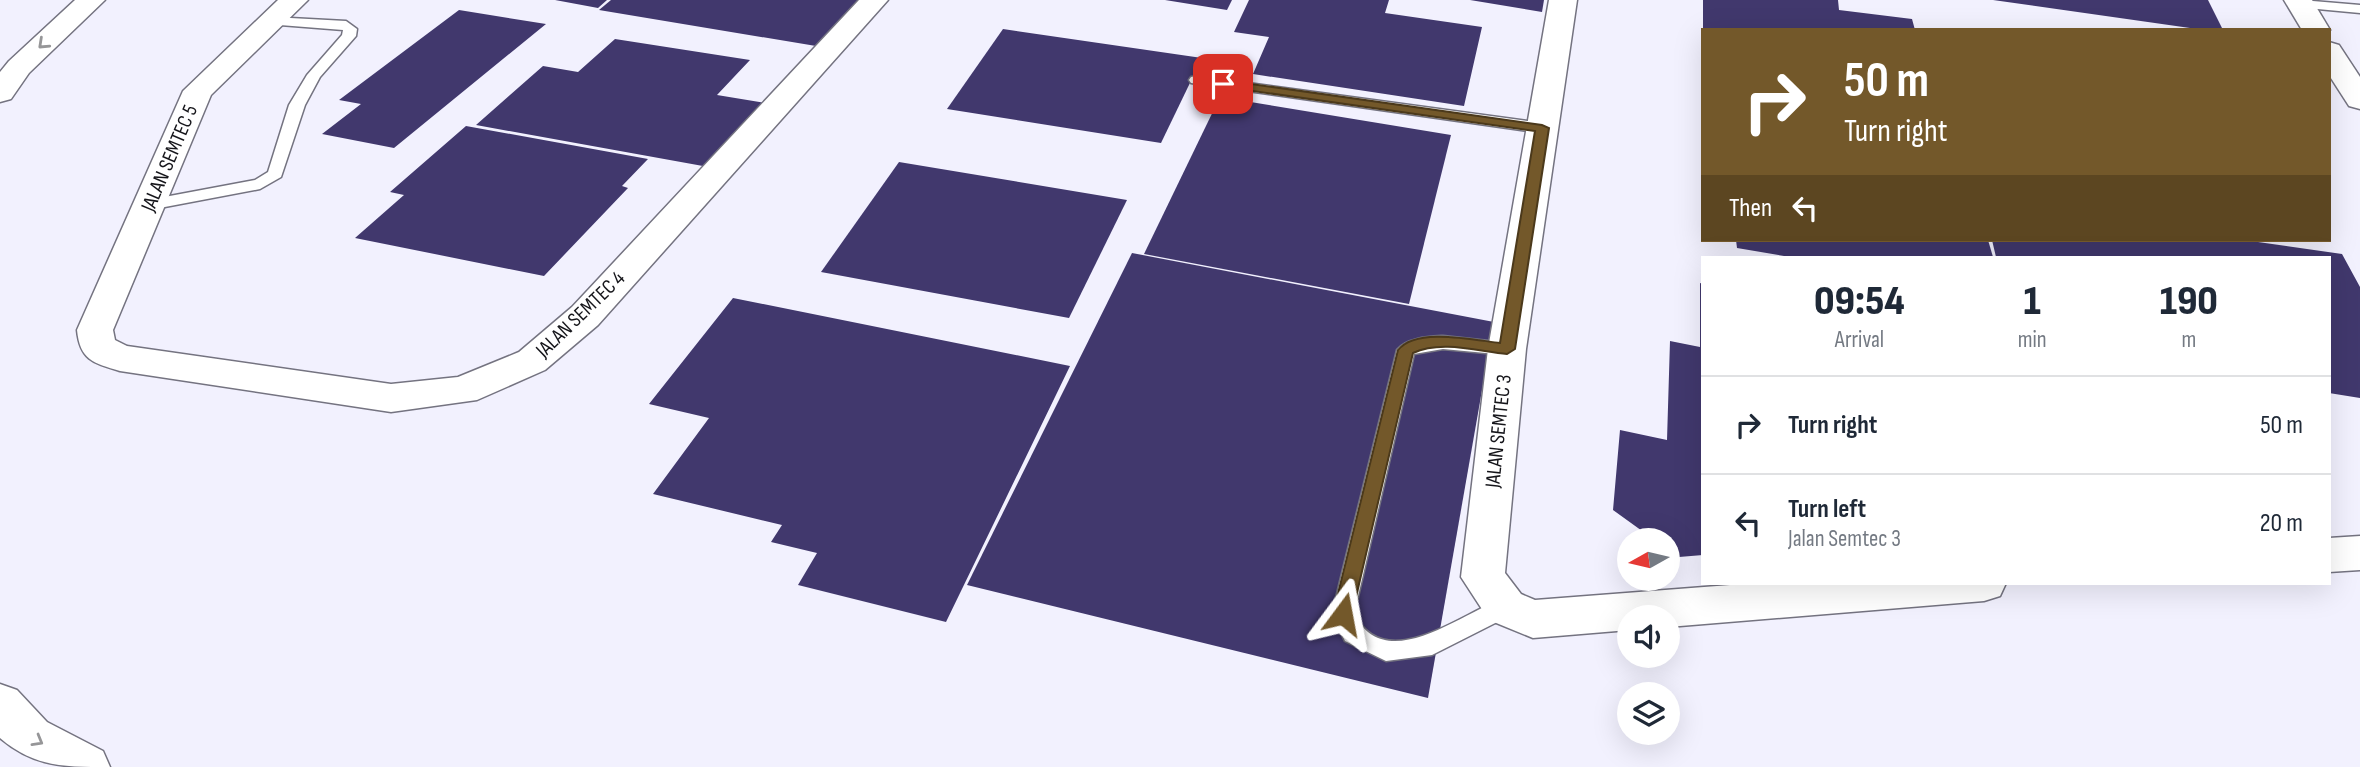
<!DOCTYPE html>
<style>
body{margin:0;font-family:"Sofia Sans Condensed",sans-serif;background:#f6f6f7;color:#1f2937;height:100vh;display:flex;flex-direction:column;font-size:26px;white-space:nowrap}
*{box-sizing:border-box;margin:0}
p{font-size:23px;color:#747a83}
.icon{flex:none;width:38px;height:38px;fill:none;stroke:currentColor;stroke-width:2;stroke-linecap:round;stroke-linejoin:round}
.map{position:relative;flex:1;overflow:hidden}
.sheet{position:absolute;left:1701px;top:256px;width:630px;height:329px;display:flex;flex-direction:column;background:#fff;border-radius:0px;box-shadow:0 7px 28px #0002}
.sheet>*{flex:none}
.guide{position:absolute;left:1701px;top:28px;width:630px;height:214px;border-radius:0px;box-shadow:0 7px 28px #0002;background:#73582a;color:#fff;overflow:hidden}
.needle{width:46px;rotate:262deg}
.controls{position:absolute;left:1617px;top:528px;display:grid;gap:14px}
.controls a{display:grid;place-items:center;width:63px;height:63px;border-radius:50%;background:#fff;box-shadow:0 7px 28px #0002;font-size:35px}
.pin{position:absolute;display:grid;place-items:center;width:60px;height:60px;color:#fff;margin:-30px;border-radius:14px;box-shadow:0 4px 10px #0006}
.me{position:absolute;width:77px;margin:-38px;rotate:13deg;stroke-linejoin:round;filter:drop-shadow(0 0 5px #0008)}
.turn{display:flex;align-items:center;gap:24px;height:147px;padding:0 28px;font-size:32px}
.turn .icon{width:91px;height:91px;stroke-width:2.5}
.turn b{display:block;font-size:49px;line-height:60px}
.then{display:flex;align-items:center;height:66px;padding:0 28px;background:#0003;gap:14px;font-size:26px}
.eta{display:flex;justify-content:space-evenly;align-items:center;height:119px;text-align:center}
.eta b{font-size:42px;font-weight:800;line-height:49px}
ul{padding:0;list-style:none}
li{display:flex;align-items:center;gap:21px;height:98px;padding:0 28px;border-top:2px solid #e0e1e3}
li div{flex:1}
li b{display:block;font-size:26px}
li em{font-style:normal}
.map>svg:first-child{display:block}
.building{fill:#41386d}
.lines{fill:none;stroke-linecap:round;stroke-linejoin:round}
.service-casing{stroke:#747380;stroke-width:3}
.minor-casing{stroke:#747380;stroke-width:3}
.motorway-casing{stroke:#747380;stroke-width:3}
.service{fill:#fff;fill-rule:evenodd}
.minor{fill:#fff;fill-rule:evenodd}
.motorway{fill:#fff;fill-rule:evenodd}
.oneway{stroke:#969698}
.route{fill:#73582a;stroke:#4b391b;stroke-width:2}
.labels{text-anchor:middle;stroke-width:7;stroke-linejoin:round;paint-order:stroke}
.street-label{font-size:21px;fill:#15151a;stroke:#fff}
</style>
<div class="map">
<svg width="2360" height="767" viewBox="0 0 2360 767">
<rect width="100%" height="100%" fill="#f2f1fe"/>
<g class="building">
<polygon points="555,0 607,0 598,8"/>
<polygon points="611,0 865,0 822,47 599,10"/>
<polygon points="1165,0 1232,0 1227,10"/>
<polygon points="1249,0 1389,0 1385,13 1482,27 1464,106 1253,74 1269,37 1234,32"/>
<polygon points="1470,0 1544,0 1542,12"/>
<polygon points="1703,0 1838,0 1839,10 1912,19 1915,30 1703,30"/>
<polygon points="1993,0 2208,0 2223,30 2204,30"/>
<polygon points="459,10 546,24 394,148 322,134 361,104 339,100"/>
<polygon points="1003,29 1202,58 1161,143 947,109"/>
<polygon points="615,39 750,60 717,95 771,104 714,168 476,125 543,66 578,72"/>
<polygon points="1220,97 1451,135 1409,304 1144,254"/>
<polygon points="466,126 648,159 622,186 628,188 544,276 355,238 404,195 390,192"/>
<polygon points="899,162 1127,200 1069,318 821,272"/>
<polygon points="1736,240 1988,240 1993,257 1790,257 1737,248"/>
<polygon points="1992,240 2244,240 2342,254 2360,287 2360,398 2329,393 2329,257 1996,257"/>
<polygon points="1132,253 1494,322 1428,698 967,585"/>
<polygon points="1700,283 1703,284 1703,555 1679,557 1668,549 1668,541 1656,541 1613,510 1620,430 1667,440 1670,341 1700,347"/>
<polygon points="733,298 1070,366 946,622 798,585 817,553 771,542 782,525 653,494 709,418 649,404"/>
</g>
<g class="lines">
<defs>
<g id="service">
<polygon points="2301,0 2360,5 2360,13 2296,7 2294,4"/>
<polygon points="272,17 346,21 357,29 356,36 320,77 305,105 281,177 260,189 149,210 143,209 141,205 143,201 255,180 268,172 289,105 307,75 342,35 343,30 267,24 265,21"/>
<polygon points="1196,76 1542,123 1550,128 1542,133 1191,83 1189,80 1191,77"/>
<path d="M1443,336L1507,343L1514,344L1516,349L1514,354L1507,355L1443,349L1414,354L1354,614C1386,677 1462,612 1505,598L1513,600L1516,607L1513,614L1432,655L1386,661L1345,641L1332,614L1397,350C1406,338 1428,337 1443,336Z"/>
</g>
<g id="minor">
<path d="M278,0H308L211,95L113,330L115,340L127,346L391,384L458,377L519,352L572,307L859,0H888L598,325L545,370L477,400L391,412L120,371C93,363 80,360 77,330L183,91Z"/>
<polygon points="1549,0 1577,0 1526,349 1505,573 1521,594 1535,600 1756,583 2006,583 2000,596 1984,601 1668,627 1668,618 1629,618 1629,630 1533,638 1489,620 1461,577 1488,349"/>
<polygon points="2284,0 2312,0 2330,30 2302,30"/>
<polygon points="2329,42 2339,45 2360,77 2360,109 2349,106 2329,75"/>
<polygon points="2360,536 2360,570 2329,572 2329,538"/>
</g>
<g id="motorway">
<polygon points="75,0 105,0 29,73 11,99 0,102 0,72 9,61"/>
<path d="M0,684L17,690L47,722L103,751L110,767C63,767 34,767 0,738Z"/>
</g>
</defs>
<use href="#service" class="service-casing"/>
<use href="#minor" class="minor-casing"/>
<use href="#motorway" class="motorway-casing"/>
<use href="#service" class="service"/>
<use href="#minor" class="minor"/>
<use href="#motorway" class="motorway"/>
</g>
<defs><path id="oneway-chevron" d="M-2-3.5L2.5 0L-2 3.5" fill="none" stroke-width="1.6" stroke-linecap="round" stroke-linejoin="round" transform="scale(1.75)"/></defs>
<g class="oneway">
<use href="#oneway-chevron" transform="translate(43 44) rotate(137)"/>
<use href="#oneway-chevron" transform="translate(38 741) rotate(30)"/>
</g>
<path class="route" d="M1223,80L1542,125L1549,128L1515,349L1507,354C1477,351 1441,340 1413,353L1352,614L1349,619L1343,622L1336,619L1333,614L1398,350C1416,327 1474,340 1500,343L1535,131L1218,86V81Z"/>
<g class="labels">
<g class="street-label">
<text transform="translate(169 158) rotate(-67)" y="7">JALAN SEMTEC 5</text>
<text transform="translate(580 314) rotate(-44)" y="7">JALAN SEMTEC 4</text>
<text transform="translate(1498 431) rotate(-84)" y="7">JALAN SEMTEC 3</text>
</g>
</g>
</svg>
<div class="controls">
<a><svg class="needle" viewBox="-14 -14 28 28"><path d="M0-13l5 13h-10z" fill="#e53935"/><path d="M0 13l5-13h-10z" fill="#747a83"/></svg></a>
<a><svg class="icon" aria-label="sound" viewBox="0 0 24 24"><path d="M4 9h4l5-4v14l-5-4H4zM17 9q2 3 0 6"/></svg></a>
<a><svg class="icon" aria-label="layers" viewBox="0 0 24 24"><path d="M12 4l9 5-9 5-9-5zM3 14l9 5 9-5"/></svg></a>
</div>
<div class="pin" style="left:1223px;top:84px;background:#d93025"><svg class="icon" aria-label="arrive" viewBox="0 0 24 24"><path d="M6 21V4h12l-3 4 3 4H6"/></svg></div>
<svg class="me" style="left:1343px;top:614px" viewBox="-20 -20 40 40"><path d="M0-17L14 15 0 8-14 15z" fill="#73582a" stroke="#fff" stroke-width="4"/></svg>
<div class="guide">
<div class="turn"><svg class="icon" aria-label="right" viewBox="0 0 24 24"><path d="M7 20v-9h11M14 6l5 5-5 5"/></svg><div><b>50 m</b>Turn right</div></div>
<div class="then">Then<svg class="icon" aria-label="left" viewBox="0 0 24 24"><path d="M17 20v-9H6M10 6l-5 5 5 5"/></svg></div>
</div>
<section class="sheet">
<div class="eta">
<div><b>09:54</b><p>Arrival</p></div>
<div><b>1</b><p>min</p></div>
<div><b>190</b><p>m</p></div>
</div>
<ul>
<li><svg class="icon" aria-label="right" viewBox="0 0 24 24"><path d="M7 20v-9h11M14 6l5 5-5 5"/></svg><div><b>Turn right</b></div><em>50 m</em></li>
<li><svg class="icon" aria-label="left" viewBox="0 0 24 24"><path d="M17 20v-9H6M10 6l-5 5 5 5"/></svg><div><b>Turn left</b><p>Jalan Semtec 3</p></div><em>20 m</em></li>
</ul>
</section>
</div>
